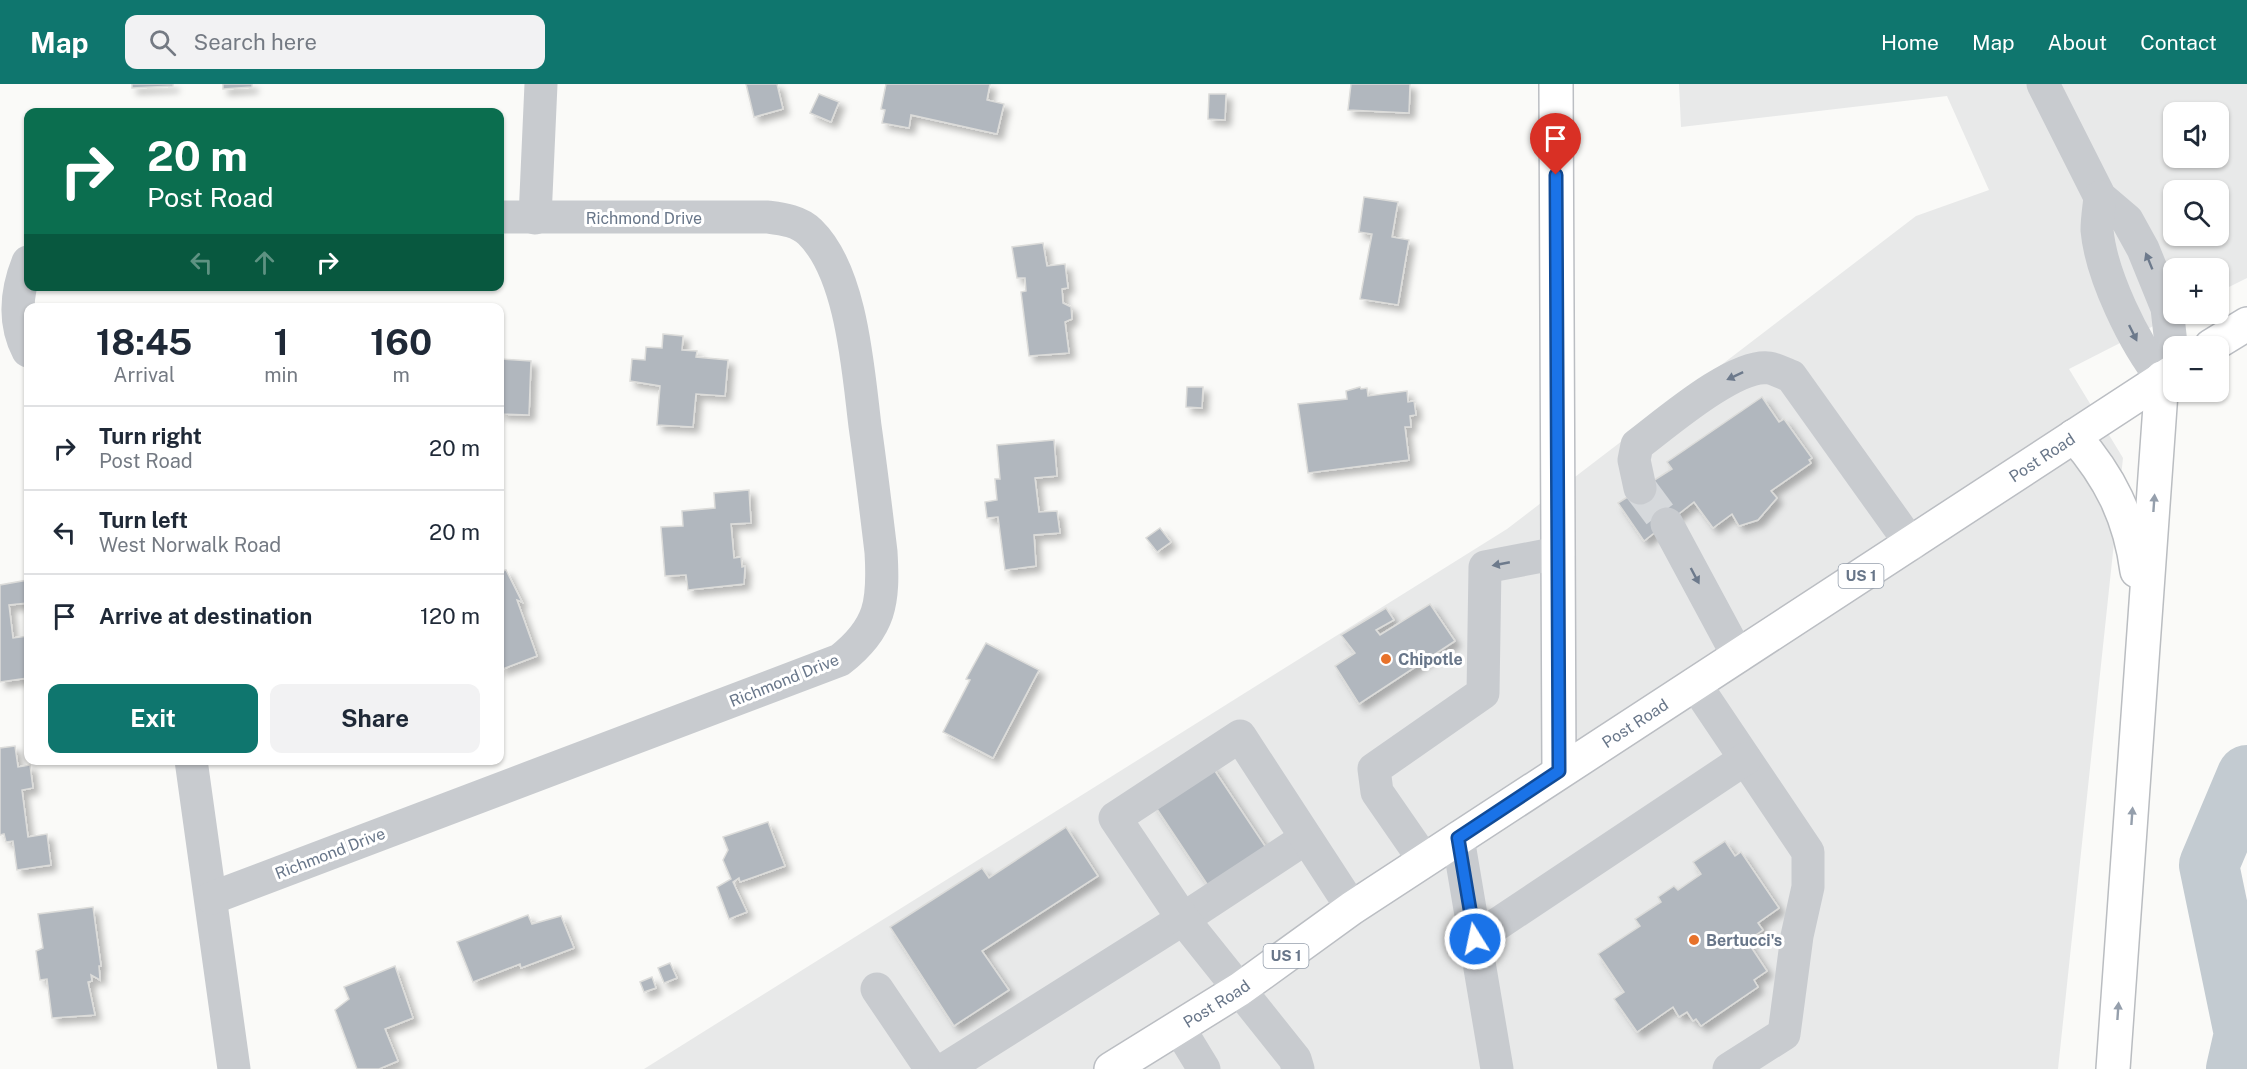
<!DOCTYPE html>
<meta charset="utf-8">
<style>
body{margin:0;font-family:"Public Sans",sans-serif;background:#f2f2f3;color:#1f2937;height:100vh;display:flex;flex-direction:column;font-size:22px;white-space:nowrap}
*{box-sizing:border-box;margin:0}
p{font-size:20px;color:#747a83}
.icon{flex:none;width:33px;height:33px;fill:none;stroke:currentColor;stroke-width:2;stroke-linecap:round;stroke-linejoin:round}
.map{position:relative;flex:1;overflow:hidden}
.panel{position:absolute;left:24px;top:219px;width:480px;height:462px;display:flex;flex-direction:column;background:#fff;border-radius:12px;box-shadow:0 2px 4px #0004}
.panel>*{flex:none}
.hud{position:absolute;left:24px;top:24px;width:480px;height:183px;border-radius:12px;box-shadow:0 2px 4px #0004;background:#0b6e4f;color:#fff;overflow:hidden}
.buttons{position:absolute;left:2163px;top:18px;display:grid;gap:12px}
.buttons a{display:grid;place-items:center;width:66px;height:66px;border-radius:12px;background:#fff;box-shadow:0 2px 4px #0004;font-size:30px}
.pin{position:absolute;display:grid;place-items:center;width:51px;height:51px;color:#fff;margin:-62px -26px;border-radius:50% 50% 50% 0;rotate:-45deg;box-shadow:0 0 6px #0007}
.pin .icon{rotate:45deg}
.me{position:absolute;width:66px;margin:-33px;rotate:350deg;stroke-linejoin:round;filter:drop-shadow(0 0 4px #0008)}
.turn{display:flex;align-items:center;gap:21px;height:126px;padding:0 24px;font-size:27px}
.turn .icon{width:78px;height:78px;stroke-width:2.5}
.turn b{display:block;font-size:42px;line-height:51px}
.lanes{display:flex;align-items:center;height:57px;padding:0 24px;background:#0003;justify-content:center;gap:30px;direction:ltr}
.lanes .off{opacity:.35}
.eta{display:flex;justify-content:space-evenly;align-items:center;height:102px;text-align:center}
.eta b{font-size:36px;font-weight:700;line-height:42px}
.action{display:flex;gap:12px;margin-top:auto;padding:12px 24px}
.action a{flex:1;height:69px;border-radius:12px;background:#0f766e;color:#fff;font-size:24px;font-weight:700;line-height:69px;text-align:center}
.action a+a{background:#f2f2f3;color:#1f2937}
ul{padding:0;list-style:none}
li{display:flex;align-items:center;gap:18px;height:84px;padding:0 24px;border-top:2px solid #e0e1e3}
li div{flex:1}
li b{display:block;font-size:22px}
li em{font-style:normal}
header{display:flex;align-items:center;gap:36px;box-sizing:border-box;height:84px;padding:0 30px;background:#0f766e;color:#fff}
header strong{font-size:28px}
nav{display:flex;gap:33px;margin-inline-start:auto;font-size:21px}
.search{width:420px;height:54px;background:#f2f2f3;display:flex;align-items:center;gap:15px;box-sizing:border-box;padding:0 21px;border-radius:12px;color:#747a83;font-size:22px}
.map>svg:first-child{display:block}
.built{fill:#e8e9e9;fill-rule:evenodd}
.lines{fill:none;stroke-linecap:round;stroke-linejoin:round}
.river{stroke:#c3cbd1;stroke-width:60}
.building{fill:#b1b7be;stroke:#dcdcda;stroke-width:1.5;filter:url(#shadow)}
.minor-tunnel{stroke:#d6d9dc;stroke-width:33;stroke-dasharray:33 16;stroke-linecap:butt}
.major-casing{stroke:#bbbec3;stroke-width:36}
.highway-casing{stroke:#babdc1;stroke-width:36}
.minor{stroke:#c8cbcf;stroke-width:33}
.major{stroke:#fff;stroke-width:33}
.highway{stroke:#fff;stroke-width:33}
.oneway{fill:#6d7a8c}
.oneway2{fill:#959fac}
.route-casing{stroke:#114b97;stroke-width:15}
.route{stroke:#1a73e8;stroke-width:10}
.poi-dot{fill:#e7722b;stroke:#fff;stroke-width:2}
.labels{text-anchor:middle;stroke-width:6;stroke-linejoin:round;paint-order:stroke}
.shield{fill:#fff;stroke:#959fac;stroke-width:1.5}
.shield-label{font-size:15px;font-weight:bold;fill:#687689}
.street-label{font-size:16px;fill:#687689;stroke:#fff}
.poi-label{font-size:16px;font-weight:bold;fill:#687689;stroke:#fff;text-anchor:start}
</style>
<header>
<strong>Map</strong>
<div class="search"><svg class="icon" aria-label="search" viewBox="0 0 24 24"><circle cx="10" cy="10" r="6"/><path d="M15 15l6 6"/></svg>Search here</div>
<nav><a>Home</a><a>Map</a><a>About</a><a>Contact</a></nav>
</header>
<div class="map">
<svg width="2247" height="985" viewBox="0 0 2247 985">
<defs>
<filter id="shadow"><feDropShadow dx="5.5" dy="5.5" stdDeviation="3" flood-color="#0004"/></filter>
</defs>
<rect width="100%" height="100%" fill="#fafaf8"/>
<path class="built" d="M1679,0H2247V194L2219,208L2218,184H2174V230H2177L2069,285L2123,374L2058,985H644L1507,445L1916,132L1989,106L1947,12L1681,43ZM2174,28H2218V74H2174ZM2174,106H2218V152H2174Z"/>
<g class="lines">
<polyline class="river" points="2236,985 2244,950 2209,781 2247,691"/>
</g>
<g class="building">
<polygon points="132,0 173,0 173,2 132,4"/>
<polygon points="223,0 252,0 252,3 223,5"/>
<polygon points="746,0 777,0 783,25 754,33"/>
<polygon points="886,0 990,0 987,16 1004,20 997,50 911,31 909,44 882,39 885,26 881,25"/>
<polygon points="1351,0 1410,0 1409,29 1348,26"/>
<polygon points="819,10 839,18 831,38 810,29"/>
<polygon points="1209,10 1226,10 1225,36 1208,35"/>
<polygon points="1364,113 1398,118 1392,153 1409,156 1398,221 1360,215 1372,150 1359,148"/>
<polygon points="1043,159 1047,182 1065,180 1068,204 1062,205 1063,219 1071,223 1072,235 1065,238 1069,269 1029,272 1021,208 1026,207 1025,194 1017,194 1012,163"/>
<polygon points="663,250 683,252 682,266 697,267 696,273 728,276 725,312 696,310 693,343 657,341 660,302 630,297 632,275 645,276 646,263 662,264"/>
<polygon points="501,275 531,277 529,331 500,330"/>
<polygon points="1187,303 1203,303 1202,324 1186,323"/>
<polygon points="1360,303 1361,305 1367,304 1368,312 1407,307 1408,318 1414,317 1416,331 1410,332 1411,343 1405,343 1409,376 1308,389 1298,320 1347,315 1346,307"/>
<polygon points="1762,313 1779,338 1784,335 1812,374 1809,376 1811,379 1771,407 1777,414 1758,436 1739,442 1732,430 1713,444 1694,418 1644,457 1618,419 1672,385 1667,378"/>
<polygon points="1054,356 1057,392 1035,394 1039,428 1057,427 1060,449 1034,451 1036,482 1005,486 998,433 987,434 985,418 997,416 995,395 1000,395 997,361"/>
<polygon points="749,406 751,439 731,440 734,474 741,473 742,483 745,482 744,500 688,506 686,491 665,492 661,443 683,442 682,427 715,424 714,409"/>
<polygon points="1160,444 1171,458 1157,468 1146,454"/>
<polygon points="506,486 522,518 517,516 537,572 500,586 500,488"/>
<polygon points="28,496 28,519 9,521 13,554 28,552 28,594 0,598 0,501"/>
<polygon points="1430,520 1455,557 1359,620 1335,582 1355,569 1341,551 1386,524 1394,536 1376,546 1380,551"/>
<polygon points="986,559 1039,586 993,674 943,648 970,596 966,595"/>
<polygon points="15,662 18,683 30,681 33,704 22,706 28,753 47,750 51,781 17,786 13,757 6,758 4,750 0,751 0,664"/>
<polygon points="1211,681 1267,765 1209,803 1153,719"/>
<polygon points="768,738 785,782 740,798 739,794 733,798 747,828 729,835 717,803 731,795 723,776 728,766 723,753"/>
<polygon points="1066,743 1098,792 982,867 1009,906 954,942 890,843 982,784 989,794"/>
<polygon points="1725,757 1735,772 1741,768 1779,824 1758,839 1763,846 1747,857 1767,887 1754,896 1758,903 1701,942 1696,935 1693,937 1687,928 1679,933 1673,923 1637,948 1614,915 1624,908 1598,870 1640,842 1635,835 1661,818 1658,813 1674,802 1678,806 1701,790 1693,778"/>
<polygon points="93,823 101,882 99,882 100,896 91,891 92,897 88,898 95,931 52,934 47,895 40,896 36,867 43,864 38,830"/>
<polygon points="528,831 532,840 561,832 574,864 521,884 520,880 473,898 457,858"/>
<polygon points="670,879 677,894 664,899 658,884"/>
<polygon points="395,882 413,934 385,945 398,977 379,985 357,985 335,926 349,915 344,903"/>
<polygon points="652,893 656,904 644,908 640,898"/>
</g>
<g class="lines">
<polyline class="minor-tunnel" points="1640,404 1667,440"/>
<defs>
<g id="major">
<polyline points="1556,0 1559,687"/>
<polyline points="2211,262 2247,240"/>
<path id="s1" d="M1111,985L1240,905L1352,824L2174,287"/>
</g>
<g id="highway">
<path d="M2074,352C2110,393 2130,433 2137,487"/>
<polyline points="2113,985 2162,294"/>
</g>
</defs>
<use href="#major" class="major-casing"/>
<use href="#highway" class="highway-casing"/>
<g class="minor">
<polyline points="2043,0 2100,113 2127,136 2143,165 2167,224 2171,260 2162,294"/>
<path d="M2100,113C2099,124 2097,135 2097,146C2101,191 2134,259 2162,294"/>
<polyline points="535,134 541,0"/>
<path d="M28,178C16,208 13,238 28,267"/>
<path d="M1640,404L1634,376L1637,361C1665,340 1735,279 1769,284C1776,285 1784,290 1791,292L1911,460"/>
<polyline points="1667,440 1738,572"/>
<polyline points="1695,600 1808,768 1808,803 1797,852 1784,950 1729,985"/>
<polyline points="191,676 234,985"/>
<polyline points="1458,754 1497,985"/>
<polyline points="1424,776 1377,708 1374,685 1483,609 1485,483 1558,469"/>
<path d="M212,814L840,576C881,544 884,518 881,468C876,426 871,384 865,342C858,286 852,189 810,148C799,137 783,135 768,133H500"/>
<polyline points="1475,855 1745,675"/>
<polyline points="877,905 931,985"/>
<polyline points="1179,944 1204,985"/>
<polyline points="945,985 1183,835 1306,754"/>
<polyline points="1298,985 1295,975 1183,835 1115,734 1240,652 1352,824"/>
</g>
<use href="#major" class="major"/>
<use href="#highway" class="highway"/>
</g>
<defs><path id="oneway-solid" d="M-6-.8H1V-3.2L6.5 0L1 3.2V.8H-6Z" transform="scale(1.5)"/></defs>
<g class="oneway">
<use href="#oneway-solid" transform="translate(2149 177) rotate(-112)"/>
<use href="#oneway-solid" transform="translate(2133 249) rotate(64)"/>
<use href="#oneway-solid" transform="translate(1735 292) rotate(155)"/>
<use href="#oneway-solid" transform="translate(1501 480) rotate(169)"/>
<use href="#oneway-solid" transform="translate(1695 492) rotate(62)"/>
</g>
<g class="oneway2">
<use href="#oneway-solid" transform="translate(2154 419) rotate(-86)"/>
<use href="#oneway-solid" transform="translate(2132 732) rotate(-86)"/>
<use href="#oneway-solid" transform="translate(2118 927) rotate(-86)"/>
</g>
<g class="lines">
<defs>
<polyline id="route" points="1475,855 1458,754 1559,687 1556,91"/>
</defs>
<use href="#route" class="route-casing"/>
<use href="#route" class="route"/>
</g>
<g class="poi-dot">
<circle cx="1386" cy="575" r="6"/>
<circle cx="1694" cy="856" r="6"/>
</g>
<g class="labels">
<g class="shield">
<rect x="1838.5" y="480" width="45" height="24" rx="4.5"/>
<rect x="1263.5" y="860" width="45" height="24" rx="4.5"/>
</g>
<g class="shield-label">
<text x="1861" y="497">US 1</text>
<text x="1286" y="877">US 1</text>
</g>
<g class="street-label">
<text x="644" y="140">Richmond Drive</text>
<text dy="6" stroke="none"><textPath href="#s1" startOffset="1114">Post Road</textPath></text>
<text transform="translate(784 596) rotate(-22)" y="6">Richmond Drive</text>
<text dy="6" stroke="none"><textPath href="#s1" startOffset="628">Post Road</textPath></text>
<text transform="translate(330 769) rotate(-21)" y="6">Richmond Drive</text>
<text dy="6" stroke="none"><textPath href="#s1" startOffset="124">Post Road</textPath></text>
</g>
<g class="poi-label">
<text x="1398" y="581">Chipotle</text>
<text x="1706" y="862">Bertucci's</text>
</g>
</g>
</svg>
<div class="buttons">
<a><svg class="icon" aria-label="sound" viewBox="0 0 24 24"><path d="M4 9h4l5-4v14l-5-4H4zM17 9q2 3 0 6"/></svg></a>
<a><svg class="icon" aria-label="search" viewBox="0 0 24 24"><circle cx="10" cy="10" r="6"/><path d="M15 15l6 6"/></svg></a>
<a>+</a>
<a>−</a>
</div>
<div class="pin" style="left:1556px;top:91px;background:#d93025"><svg class="icon" aria-label="arrive" viewBox="0 0 24 24"><path d="M6 21V4h12l-3 4 3 4H6"/></svg></div>
<svg class="me" style="left:1475px;top:855px" viewBox="-20 -20 40 40"><circle r="17" fill="#1a73e8" stroke="#fff" stroke-width="3"/><path d="M0-11L8 9 0 5-8 9z" fill="#fff"/></svg>
<div class="hud">
<div class="turn"><svg class="icon" aria-label="right" viewBox="0 0 24 24"><path d="M7 20v-9h11M14 6l5 5-5 5"/></svg><div><b>20 m</b>Post Road</div></div>
<div class="lanes"><svg class="icon off" aria-label="left" viewBox="0 0 24 24"><path d="M17 20v-9H6M10 6l-5 5 5 5"/></svg><svg class="icon off" aria-label="ahead" viewBox="0 0 24 24"><path d="M12 20V5M6 11l6-6 6 6"/></svg><svg class="icon" aria-label="right" viewBox="0 0 24 24"><path d="M7 20v-9h11M14 6l5 5-5 5"/></svg></div>
</div>
<section class="panel">
<div class="eta">
<div><b>18:45</b><p>Arrival</p></div>
<div><b>1</b><p>min</p></div>
<div><b>160</b><p>m</p></div>
</div>
<ul>
<li><svg class="icon" aria-label="right" viewBox="0 0 24 24"><path d="M7 20v-9h11M14 6l5 5-5 5"/></svg><div><b>Turn right</b><p>Post Road</p></div><em>20 m</em></li>
<li><svg class="icon" aria-label="left" viewBox="0 0 24 24"><path d="M17 20v-9H6M10 6l-5 5 5 5"/></svg><div><b>Turn left</b><p>West Norwalk Road</p></div><em>20 m</em></li>
<li><svg class="icon" aria-label="arrive" viewBox="0 0 24 24"><path d="M6 21V4h12l-3 4 3 4H6"/></svg><div><b>Arrive at destination</b></div><em>120 m</em></li>
</ul>
<div class="action"><a>Exit</a><a>Share</a></div>
</section>
</div>
